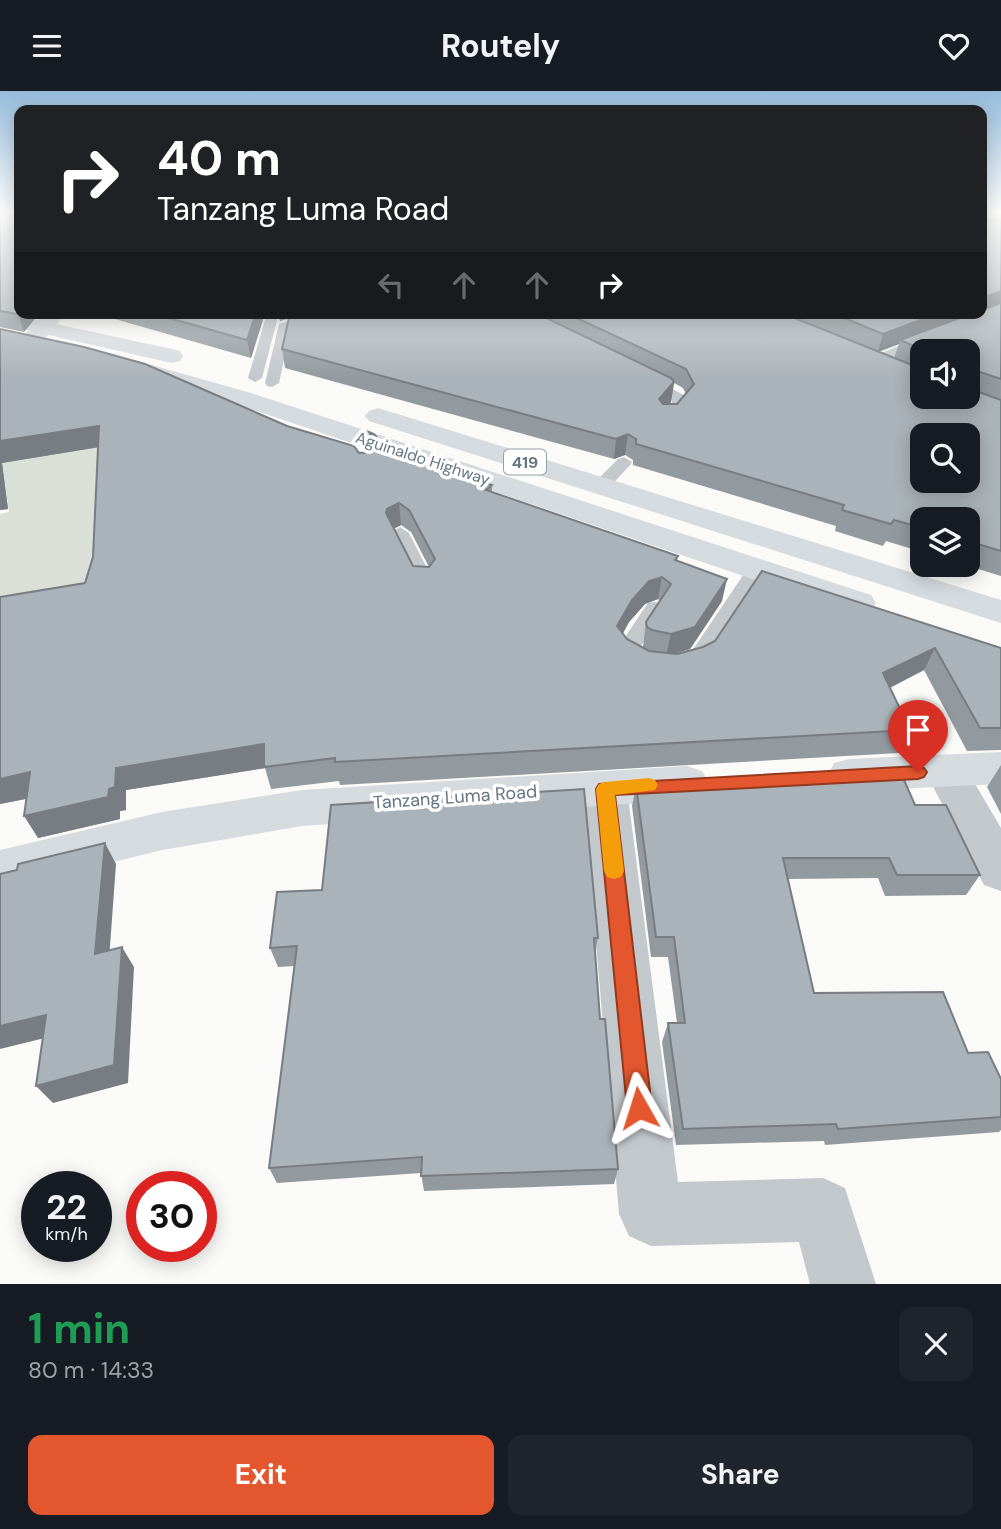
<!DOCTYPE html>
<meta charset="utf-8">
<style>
body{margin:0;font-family:"DM Sans",sans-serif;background:#20242c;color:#f1f3f6;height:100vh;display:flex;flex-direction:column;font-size:26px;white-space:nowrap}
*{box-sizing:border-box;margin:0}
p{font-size:23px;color:#9ea1a6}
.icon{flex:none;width:38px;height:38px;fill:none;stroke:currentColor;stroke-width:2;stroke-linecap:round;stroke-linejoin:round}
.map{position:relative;height:1193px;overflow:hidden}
.sheet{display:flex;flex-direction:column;background:#171b24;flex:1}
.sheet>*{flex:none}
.top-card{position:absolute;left:14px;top:14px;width:973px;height:214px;border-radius:14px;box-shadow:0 4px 18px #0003;background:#202124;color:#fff;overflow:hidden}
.buttons{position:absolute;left:910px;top:248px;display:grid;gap:14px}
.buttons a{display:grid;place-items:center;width:70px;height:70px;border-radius:14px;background:#171b24;box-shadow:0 4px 18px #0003;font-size:35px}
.speed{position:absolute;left:21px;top:1080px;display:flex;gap:14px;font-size:35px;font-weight:700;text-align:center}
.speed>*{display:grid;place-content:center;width:91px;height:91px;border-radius:50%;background:#171b24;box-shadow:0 4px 18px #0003;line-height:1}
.speed small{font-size:18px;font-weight:400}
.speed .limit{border:10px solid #d22;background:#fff;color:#111}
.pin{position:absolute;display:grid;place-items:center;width:60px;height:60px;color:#fff;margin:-72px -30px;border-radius:50% 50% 50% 0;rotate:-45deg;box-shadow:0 0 7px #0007}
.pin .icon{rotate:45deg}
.me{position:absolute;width:77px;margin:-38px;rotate:354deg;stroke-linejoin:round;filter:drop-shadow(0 0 5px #0008)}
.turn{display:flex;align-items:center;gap:24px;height:147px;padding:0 28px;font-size:32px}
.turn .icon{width:91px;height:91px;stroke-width:2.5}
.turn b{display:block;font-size:49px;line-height:60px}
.lanes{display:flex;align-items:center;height:66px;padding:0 28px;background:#0003;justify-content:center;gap:35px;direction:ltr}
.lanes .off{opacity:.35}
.round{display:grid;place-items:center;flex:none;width:74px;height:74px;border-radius:14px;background:#20242c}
.headline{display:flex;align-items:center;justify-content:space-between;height:119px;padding:0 28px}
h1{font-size:42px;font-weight:700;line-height:52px;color:#1e9e55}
.cta{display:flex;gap:14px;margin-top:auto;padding:14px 28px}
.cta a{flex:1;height:80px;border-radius:14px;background:#e4572e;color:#fff;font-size:28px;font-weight:700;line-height:80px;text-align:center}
.cta a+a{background:#20242c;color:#f1f3f6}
header{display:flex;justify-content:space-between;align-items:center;height:91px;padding:0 28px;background:#171b24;font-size:32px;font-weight:700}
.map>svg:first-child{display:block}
.green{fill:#dadfd7}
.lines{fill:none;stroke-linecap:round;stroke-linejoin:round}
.lane{fill:#c3c8cc;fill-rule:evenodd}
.street{fill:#c3c8cc;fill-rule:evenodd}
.secondary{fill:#d6dbdf;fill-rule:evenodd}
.highway{fill:#d6dbdf;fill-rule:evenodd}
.wall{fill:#929a9f;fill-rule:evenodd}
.shaded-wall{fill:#777d82}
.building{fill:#aab3b9;stroke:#777d82;stroke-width:2;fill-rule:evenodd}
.route{fill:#e4572e;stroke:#94391e;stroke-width:2}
.slow{fill:#f59e0b}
.labels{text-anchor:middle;stroke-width:7;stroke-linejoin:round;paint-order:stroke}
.far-street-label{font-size:16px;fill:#657683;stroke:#fff}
.shield{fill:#fff;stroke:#939fa8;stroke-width:2}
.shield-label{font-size:16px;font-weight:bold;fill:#657683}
.street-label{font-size:18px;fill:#657683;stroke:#fff}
</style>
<header><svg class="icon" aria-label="menu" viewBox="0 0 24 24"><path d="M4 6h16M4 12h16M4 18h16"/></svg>Routely<svg class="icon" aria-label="heart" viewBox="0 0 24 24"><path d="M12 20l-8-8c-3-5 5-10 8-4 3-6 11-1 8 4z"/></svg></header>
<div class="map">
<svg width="1001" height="1193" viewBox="0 0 1001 1193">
<rect width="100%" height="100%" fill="#fafaf8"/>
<polygon class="green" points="119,291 99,581 0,531 0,423 9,421 2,372 97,356"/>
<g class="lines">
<g class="lane">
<polygon points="267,222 279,222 262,287 255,291 248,287"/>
<polygon points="317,222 329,222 325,230 291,236 279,292 272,296 267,295 265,292 279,233"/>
<polygon points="926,244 933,248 931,251 876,272 866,272 864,269"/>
<polygon points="646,283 687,306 686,316 672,331 662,331 659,328 672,315 672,308 641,290 641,284"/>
<polygon points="624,366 632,371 630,374 607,399 595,399 592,395 595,391 618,368"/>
<polygon points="400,436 409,442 434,491 431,495 417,495 414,491 391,442"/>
<path d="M757,472L767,478L708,570C698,576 691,582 679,578L676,573L692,560L750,474Z"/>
<polygon points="655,511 662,512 665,517 639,558 654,572 651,577 643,579 623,571 617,558 648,512"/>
</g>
<g class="street">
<polygon points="946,664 961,669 1001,737 1001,800 984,794 925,680 931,669"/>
<polygon points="605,681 620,686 627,698 678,1091 823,1087 845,1097 876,1193 810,1193 799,1151 651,1155 629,1145 619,1123 583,698 590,686"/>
</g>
<g class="secondary">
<polygon points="44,222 66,222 38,256 22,256 19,251"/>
<polygon points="1001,661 1001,693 849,700 834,696 828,684 834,672 849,668"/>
<polygon points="687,675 702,680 709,692 702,704 687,709 302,735 162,759 0,799 0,759 162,721 302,699"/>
</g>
<g class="highway">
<polygon points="0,221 172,258 180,260 183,265 180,270 172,272 0,233"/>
<polygon points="134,269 251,302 871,504 876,512 871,520 859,523 847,520 233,312 126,281 122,276 126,271"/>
<polygon points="378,317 1001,509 1001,532 369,330 365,325 369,320"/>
</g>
</g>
<g class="wall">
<polygon points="0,120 24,241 0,236"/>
<path d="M1001,120V485L965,474H968V429H922V461L886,450L883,455L835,440L836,435L633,374V369L625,364L614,368L285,277L282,258L289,227L280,230L278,222H782L854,251L784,222H982ZM899,253L894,267L878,261ZM922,261H968V306H922ZM674,292L683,297L686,303L677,313H669L671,311Z"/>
<polygon points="94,222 265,222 251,267"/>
<path d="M0,238L287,335L359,362L372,361L369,341L387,358L492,394V401L678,465L677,470L722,510L690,558L676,562L703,556L1001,557V659L967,660L924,579L890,597L910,639L899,662L340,694L339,690L271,698L265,677L126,699V719L120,720V728L38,747L26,708L0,713L85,492L93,466L98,356L2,372L8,418L0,419ZM401,434L411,441L429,476L413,475L394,437ZM658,508L660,510L646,531L643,556L627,548L623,542L629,531L645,513Z"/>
<polygon points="1001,674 1001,723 987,696"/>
<polygon points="636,694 980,784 966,804 885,805 878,787 788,788 814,902 968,962 1001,988 1001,1039 999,1041 825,1054 824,1050 676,1054 662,951 668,932 677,932 668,866 651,866 632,715"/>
<polygon points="277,801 598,847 595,862 600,928 618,1078 614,1093 424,1100 421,1082 277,1092 269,1077 295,875 278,876 270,857"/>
</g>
<g class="shaded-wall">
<polygon points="989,120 1001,120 1001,127 982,136 985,122"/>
<polygon points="1001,200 1001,214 982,222 982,207"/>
<polygon points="19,221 19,222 40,222 24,241 18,223"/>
<polygon points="256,222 265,222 251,267 247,249"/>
<polygon points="278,222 307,222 280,230"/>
<polygon points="939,222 980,222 900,249 899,253 878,261 883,243"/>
<polygon points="674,291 671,311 656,328 659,308"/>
<polygon points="99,335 106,355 2,372 8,418 0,419 0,350"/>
<polygon points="628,343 625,364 614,368 616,348"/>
<polygon points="399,412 401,434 390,440 386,422 387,418"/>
<polygon points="662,486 658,508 645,513 629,531 615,557 617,535 632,509 649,490"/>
<polygon points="727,488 722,510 690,558 666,565 671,543"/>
<polygon points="935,557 924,579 873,605 883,582"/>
<polygon points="264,653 265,677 126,699 126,719 120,720 120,728 38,747 24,725 109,698 116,677"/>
<polygon points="30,681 44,704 0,713 0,688"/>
<polygon points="105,752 116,773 108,882 95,863"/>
<polygon points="122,856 134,876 128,992 53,1012 36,995"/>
<polygon points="46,924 61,943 0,958 0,935"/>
</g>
<g class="building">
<polygon points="0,120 19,120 19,221 18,223 0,220"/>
<polygon points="982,120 989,120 985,122 985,129 988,131 1001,128 1001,200 982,207"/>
<polygon points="1001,212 1001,288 974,279 973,284 968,284 968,261 928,261 900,249 973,222 982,222 982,219"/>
<polygon points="151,222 256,222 247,249"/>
<path d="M290,222H536L671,287L674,291L659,308L663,313H677L694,293L686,278L566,222H782L922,278V306H968V297L1001,309V460L968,450V429H922V437L894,429L891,433L842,419L844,414L636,353V348L628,343L616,348L282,258ZM922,345H968V390H922Z"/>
<polygon points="832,222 939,222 883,243"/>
<path d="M0,238L84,256L145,273L287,335L354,355L359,362L374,361L376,354L369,341L374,343L387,358L492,394L486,399L678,465L675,469L727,488L695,536L671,543L652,539L647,536L646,531L671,493L662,486L649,490L632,509L617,535L627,548L649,560L677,563L703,556L715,550L762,480L1001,557V637H980L935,557L883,582L910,639L335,671V667L264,676V653L116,677L115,696L109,698L108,706L24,725L30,681L0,688V506L85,492L93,466L99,335L0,350ZM399,412L409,419L435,468L429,476L413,475L386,422L387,418Z"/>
<polygon points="900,680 915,714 946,714 980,784 897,784 889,767 783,767 814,902 943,901 968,962 988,961 1001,988 1001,1026 838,1038 836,1033 683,1038 668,932 685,932 674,846 656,846 636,694"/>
<polygon points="584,698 598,847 594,847 600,928 605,928 618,1078 421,1085 422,1066 269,1077 297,855 270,857 277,801 322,799 331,714"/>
<polygon points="105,752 95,863 122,856 114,974 36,995 46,924 0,935 0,783 17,779 18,773"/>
</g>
<linearGradient id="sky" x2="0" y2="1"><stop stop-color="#96bcdc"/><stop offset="0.42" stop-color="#fdfdfc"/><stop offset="1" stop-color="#fdfdfc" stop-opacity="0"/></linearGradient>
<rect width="1001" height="288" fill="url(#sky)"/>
<polygon class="route" points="918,675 924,677 927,681 924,686 918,688 615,704 652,1017 648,1025 639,1029 631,1025 627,1017 596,698 599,693"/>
<polygon class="slow" points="649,687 655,689 658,694 655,699 615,704 624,780 621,786 614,788 607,786 604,780 596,698 599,693 605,691"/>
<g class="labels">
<g class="far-street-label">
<text transform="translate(423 367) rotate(18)" y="6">Aguinaldo Highway</text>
</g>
<rect class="shield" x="504" y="358.5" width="42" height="25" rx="5"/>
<g class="shield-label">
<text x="525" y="377">419</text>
</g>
<g class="street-label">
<text transform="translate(455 706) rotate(-4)" y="6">Tanzang Luma Road</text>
</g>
</g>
</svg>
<div class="buttons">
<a><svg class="icon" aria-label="sound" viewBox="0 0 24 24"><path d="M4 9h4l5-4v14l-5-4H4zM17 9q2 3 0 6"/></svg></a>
<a><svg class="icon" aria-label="search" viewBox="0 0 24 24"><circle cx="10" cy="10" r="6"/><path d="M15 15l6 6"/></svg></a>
<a><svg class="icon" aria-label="layers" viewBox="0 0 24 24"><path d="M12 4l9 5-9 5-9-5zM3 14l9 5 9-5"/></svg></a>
</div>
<div class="speed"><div>22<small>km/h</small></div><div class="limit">30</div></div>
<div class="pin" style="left:918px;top:681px;background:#d93025"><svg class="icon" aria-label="arrive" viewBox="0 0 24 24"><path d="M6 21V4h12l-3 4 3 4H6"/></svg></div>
<svg class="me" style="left:639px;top:1017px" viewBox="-20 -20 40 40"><path d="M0-17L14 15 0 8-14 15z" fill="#e4572e" stroke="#fff" stroke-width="4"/></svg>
<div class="top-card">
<div class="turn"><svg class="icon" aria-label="right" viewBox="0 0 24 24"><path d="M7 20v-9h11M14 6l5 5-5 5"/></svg><div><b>40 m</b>Tanzang Luma Road</div></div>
<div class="lanes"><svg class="icon off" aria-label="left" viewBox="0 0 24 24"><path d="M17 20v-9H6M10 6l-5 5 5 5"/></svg><svg class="icon off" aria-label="ahead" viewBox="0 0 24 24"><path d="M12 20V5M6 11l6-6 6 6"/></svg><svg class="icon off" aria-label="ahead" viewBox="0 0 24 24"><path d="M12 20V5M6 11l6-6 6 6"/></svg><svg class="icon" aria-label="right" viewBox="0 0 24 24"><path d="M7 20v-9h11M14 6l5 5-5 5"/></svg></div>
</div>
</div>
<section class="sheet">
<div class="headline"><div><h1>1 min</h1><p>80 m · 14:33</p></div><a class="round"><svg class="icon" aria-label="close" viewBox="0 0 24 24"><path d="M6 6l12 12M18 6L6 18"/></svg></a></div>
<div class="cta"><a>Exit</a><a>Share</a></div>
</section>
